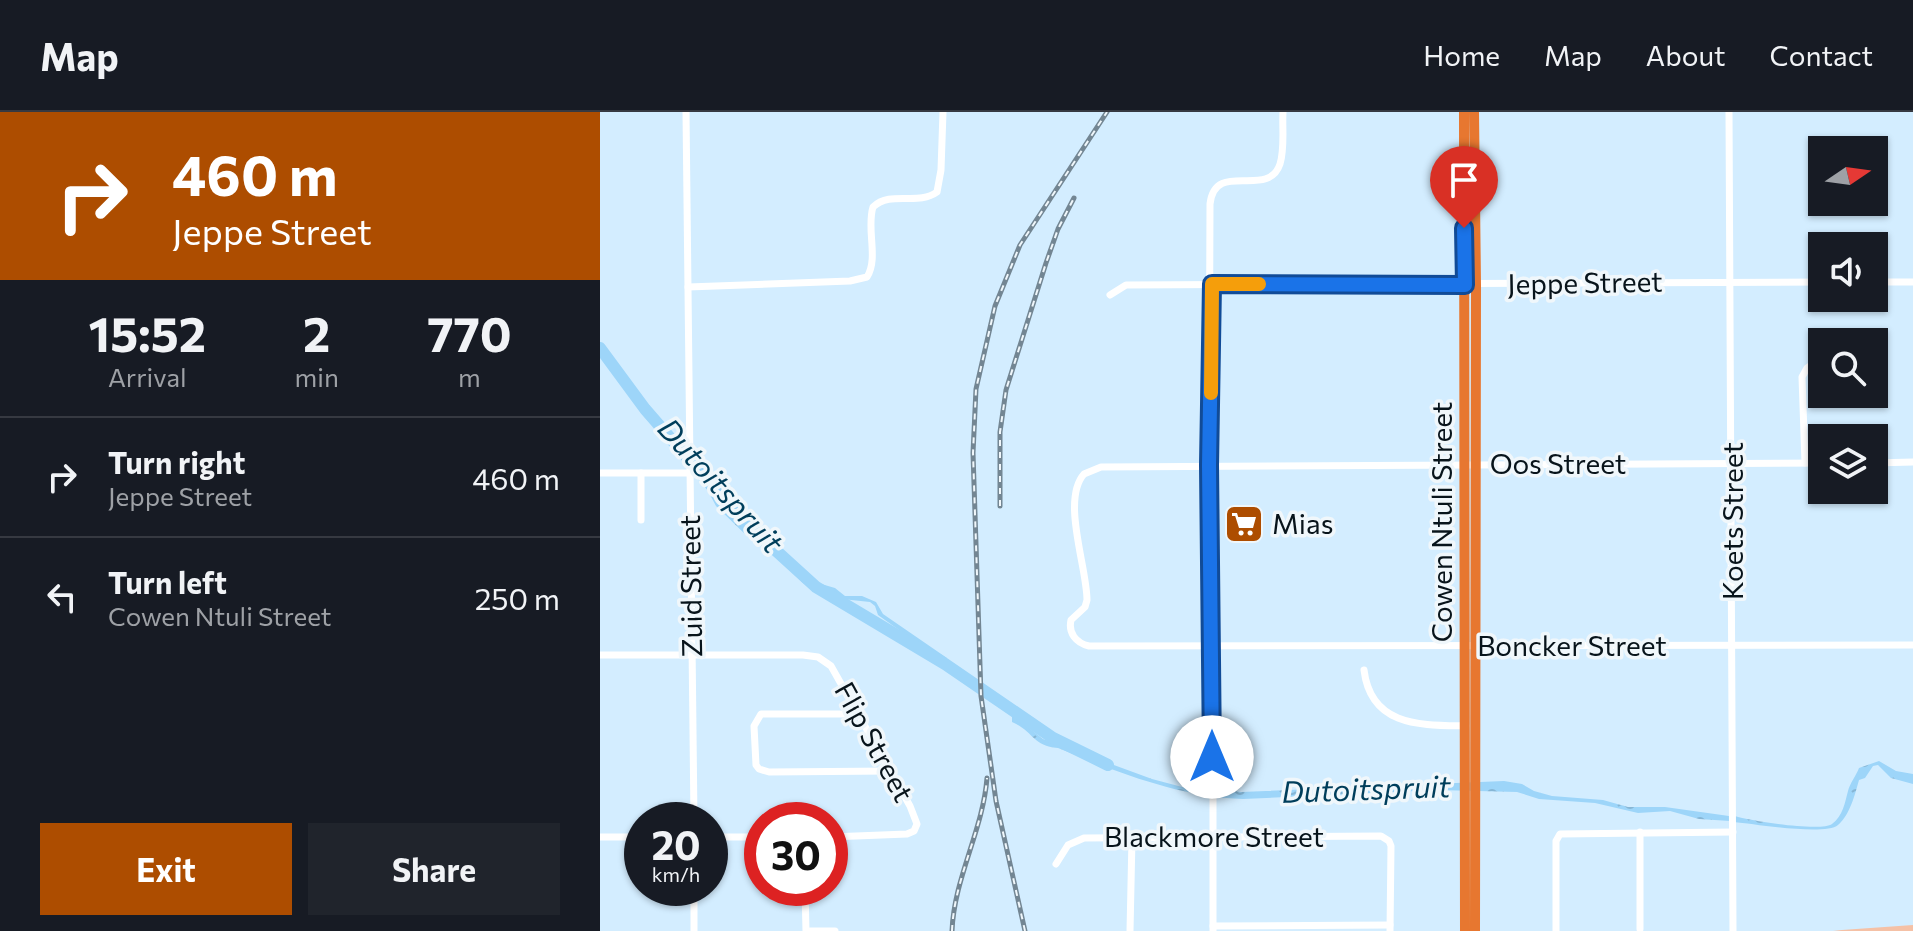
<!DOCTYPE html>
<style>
body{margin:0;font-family:Commissioner,sans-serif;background:#20242c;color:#f1f3f6;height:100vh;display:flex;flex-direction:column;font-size:30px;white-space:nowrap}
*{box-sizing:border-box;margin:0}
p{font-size:26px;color:#9ea1a6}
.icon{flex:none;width:44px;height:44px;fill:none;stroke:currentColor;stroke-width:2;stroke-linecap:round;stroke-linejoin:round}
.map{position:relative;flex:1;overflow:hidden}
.sheet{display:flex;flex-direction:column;background:#171b24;width:600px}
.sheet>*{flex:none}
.hud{background:#ad4d00;color:#fff;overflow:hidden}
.needle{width:52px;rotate:77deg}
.buttons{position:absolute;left:1208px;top:24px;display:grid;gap:16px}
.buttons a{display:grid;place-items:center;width:80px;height:80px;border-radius:0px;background:#171b24;box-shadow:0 2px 6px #0004;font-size:40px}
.speed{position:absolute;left:24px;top:690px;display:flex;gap:16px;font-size:40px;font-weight:700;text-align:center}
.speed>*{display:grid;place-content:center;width:104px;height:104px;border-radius:50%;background:#171b24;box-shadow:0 2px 6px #0004;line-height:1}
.speed small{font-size:20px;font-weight:400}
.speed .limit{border:12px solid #d22;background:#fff;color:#111}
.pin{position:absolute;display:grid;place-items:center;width:68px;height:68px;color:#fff;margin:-82px -34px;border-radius:50% 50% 50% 0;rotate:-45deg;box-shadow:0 0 8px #0007}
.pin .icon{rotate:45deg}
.me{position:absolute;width:88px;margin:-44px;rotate:0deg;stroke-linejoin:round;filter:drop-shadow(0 0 6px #0008)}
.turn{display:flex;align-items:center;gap:28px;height:168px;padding:0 40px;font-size:36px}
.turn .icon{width:104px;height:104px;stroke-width:2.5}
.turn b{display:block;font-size:56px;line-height:68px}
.eta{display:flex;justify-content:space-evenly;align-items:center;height:136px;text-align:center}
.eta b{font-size:48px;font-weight:700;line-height:56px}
.cta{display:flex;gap:16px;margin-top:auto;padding:16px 40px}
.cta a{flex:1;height:92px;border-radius:0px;background:#ad4d00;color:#fff;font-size:32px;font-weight:700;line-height:92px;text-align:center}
.cta a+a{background:#20242c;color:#f1f3f6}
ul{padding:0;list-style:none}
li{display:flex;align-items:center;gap:24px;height:120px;padding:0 40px;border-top:2px solid #363941}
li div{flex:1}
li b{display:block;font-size:30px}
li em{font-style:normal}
header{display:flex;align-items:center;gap:48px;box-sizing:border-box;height:112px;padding:0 40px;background:#171b24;border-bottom:2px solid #363941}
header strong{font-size:38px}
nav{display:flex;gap:44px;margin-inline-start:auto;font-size:28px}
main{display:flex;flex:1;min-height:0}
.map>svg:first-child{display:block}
.grass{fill:#f5c1a6}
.water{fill:url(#water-ripples)}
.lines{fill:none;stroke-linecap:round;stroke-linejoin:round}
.river{stroke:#9dd5f9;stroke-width:12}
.minor{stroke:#fff;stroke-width:7}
.highway{stroke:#e77730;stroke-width:10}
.rail-casing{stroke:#738693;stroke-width:5}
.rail{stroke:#f0f7fb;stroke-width:2;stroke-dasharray:6;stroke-linecap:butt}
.route-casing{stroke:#114b97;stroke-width:20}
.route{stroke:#1a73e8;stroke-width:14}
.slow{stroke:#f59e0b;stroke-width:14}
.labels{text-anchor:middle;stroke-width:7;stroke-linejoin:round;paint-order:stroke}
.street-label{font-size:28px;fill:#08141b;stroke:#f0f7fb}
.poi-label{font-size:28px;fill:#08141b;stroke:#f0f7fb;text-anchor:start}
.water-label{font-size:30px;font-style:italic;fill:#003e5b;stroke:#f0f7fb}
</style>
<header>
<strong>Map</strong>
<nav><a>Home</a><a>Map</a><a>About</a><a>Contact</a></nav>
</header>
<main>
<section class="sheet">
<div class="hud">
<div class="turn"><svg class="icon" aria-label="right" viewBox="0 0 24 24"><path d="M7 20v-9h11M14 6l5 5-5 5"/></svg><div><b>460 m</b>Jeppe Street</div></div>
</div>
<div class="eta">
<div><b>15:52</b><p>Arrival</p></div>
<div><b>2</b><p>min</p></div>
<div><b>770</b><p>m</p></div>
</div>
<ul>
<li><svg class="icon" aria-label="right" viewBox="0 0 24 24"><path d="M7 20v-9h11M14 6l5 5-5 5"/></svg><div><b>Turn right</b><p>Jeppe Street</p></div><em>460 m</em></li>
<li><svg class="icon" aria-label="left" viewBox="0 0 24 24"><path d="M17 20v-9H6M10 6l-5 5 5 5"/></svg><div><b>Turn left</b><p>Cowen Ntuli Street</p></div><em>250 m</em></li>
</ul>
<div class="cta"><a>Exit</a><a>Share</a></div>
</section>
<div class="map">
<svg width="1313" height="819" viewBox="0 0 1313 819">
<defs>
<pattern id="water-ripples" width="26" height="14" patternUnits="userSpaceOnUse" patternTransform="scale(2)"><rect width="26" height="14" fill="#9dd5f9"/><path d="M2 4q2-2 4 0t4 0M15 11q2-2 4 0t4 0" fill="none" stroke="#86b6d5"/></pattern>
</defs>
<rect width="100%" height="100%" fill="#d3edff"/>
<polygon class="grass" points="1313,813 1313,819 1233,819 1242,818"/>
<g class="water">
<polygon points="96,351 111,363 118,386 133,404 204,467 235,476 245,484 262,484 276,490 283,502 347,546 342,554 313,528 278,503 275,494 270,490 242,487 231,479 214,478 203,471 179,447 148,425 116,394 100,364 94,358"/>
<path d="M412,603L443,627L552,667L601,680L617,676L641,680L904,669L922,672L934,679L952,684L1003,688L1028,695H1065L1129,704L1130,709L1099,707L1070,699L1038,701L995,691L939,687L917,680L838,678L643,687C579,685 517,660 458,636C431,633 435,620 412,610Z"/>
<path d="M1279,649L1296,659L1313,662V672L1291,666L1278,653L1273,654L1265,666L1259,668C1255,682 1250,703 1238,713C1225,724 1155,712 1134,710L1135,704C1150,709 1221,720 1232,712C1243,704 1245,690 1248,679C1250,671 1256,664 1259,656Z"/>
</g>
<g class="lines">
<polyline class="river" points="0,236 45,297 137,403 216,475 345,552 453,626 508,653"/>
<g class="minor">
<polyline points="86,0 94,708"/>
<polyline points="1129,0 1133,819"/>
<polyline points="1274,170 1313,170"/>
<path d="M88,175L250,169L267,165C279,146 266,117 273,95C291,78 318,94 337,80L341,58L343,0"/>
<polyline points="510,183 526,173 1222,170"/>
<polyline points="1205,351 1202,265 1207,256 1222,245"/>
<path d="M1222,351L501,355L484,362C461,388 487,455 487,488L485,495L471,508C468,521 476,531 489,534L1313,533"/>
<polyline points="1274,351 1313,350"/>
<polyline points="0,361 90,361"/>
<polyline points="41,408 41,361"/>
<polyline points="0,543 203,543 218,545 231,554 310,694 317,712 314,719 307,722 230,725"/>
<path d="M764,558C771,615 821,613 866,614"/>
<polyline points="259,602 161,602 154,614 156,653 159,657 169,660 290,659"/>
<polyline points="0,725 42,725"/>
<polyline points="110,725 162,725"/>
<polyline points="456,752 468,733 484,726 781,724 789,729 791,734 790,819"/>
<polyline points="205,776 206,819"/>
<polyline points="613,814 790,813"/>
<polyline points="1040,817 1040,720"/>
<polyline points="94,819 94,776"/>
<polyline points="210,819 235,819"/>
<polyline points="530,819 532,726"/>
<path d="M613,819V534L609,353L610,92C615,47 668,88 680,52C685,36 682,16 683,0"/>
<polyline points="956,819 956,729 960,722 1133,720"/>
</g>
<g class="highway">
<polyline points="864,0 865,819"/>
<polyline points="874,0 876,173 875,819"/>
</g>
<defs>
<g id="rail">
<polyline points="400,394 400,320 406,278 446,151 458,117 474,86"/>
<path d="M352,819C354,766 383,718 387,666"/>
<polyline points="425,819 396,689 381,584 373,341 376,277 395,194 420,133 507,0"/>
</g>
</defs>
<use href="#rail" class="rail-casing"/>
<use href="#rail" class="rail"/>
</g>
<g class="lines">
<defs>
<polyline id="route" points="612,645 609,353 612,172 865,173 864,116"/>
</defs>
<use href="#route" class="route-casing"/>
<use href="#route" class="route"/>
<polyline class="slow" points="611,281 612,172 659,172"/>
</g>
<defs>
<symbol id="supermarket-square" viewBox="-11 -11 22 22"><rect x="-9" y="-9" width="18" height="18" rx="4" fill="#ad4d00" stroke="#f0f7fb"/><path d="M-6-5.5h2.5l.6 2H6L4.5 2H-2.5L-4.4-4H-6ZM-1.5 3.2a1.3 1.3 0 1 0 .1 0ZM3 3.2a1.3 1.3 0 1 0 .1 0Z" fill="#fff"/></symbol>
</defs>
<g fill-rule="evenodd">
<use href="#supermarket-square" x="622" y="390" width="44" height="44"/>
</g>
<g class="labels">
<g class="street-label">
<text transform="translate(985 171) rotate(-1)" y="10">Jeppe Street</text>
<text x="958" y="362">Oos Street</text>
<text transform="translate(1133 409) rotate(-90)" y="10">Koets Street</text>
<text transform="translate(842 410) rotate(-90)" y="10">Cowen Ntuli Street</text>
<text transform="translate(91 474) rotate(-91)" y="10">Zuid Street</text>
<text x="972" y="544">Boncker Street</text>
<text transform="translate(274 630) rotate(61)" y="10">Flip Street</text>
<text x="614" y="735">Blackmore Street</text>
</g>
<g class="poi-label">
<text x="672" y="422">Mias</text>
</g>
<g class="water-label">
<text transform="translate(120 374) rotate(48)" y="10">Dutoitspruit</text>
<text transform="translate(766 678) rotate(-2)" y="10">Dutoitspruit</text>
</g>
</g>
</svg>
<div class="buttons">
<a><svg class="needle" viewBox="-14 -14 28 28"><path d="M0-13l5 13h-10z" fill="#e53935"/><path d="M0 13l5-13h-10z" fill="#9ea1a6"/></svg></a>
<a><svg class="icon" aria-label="sound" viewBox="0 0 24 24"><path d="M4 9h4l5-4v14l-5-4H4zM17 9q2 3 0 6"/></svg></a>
<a><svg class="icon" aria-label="search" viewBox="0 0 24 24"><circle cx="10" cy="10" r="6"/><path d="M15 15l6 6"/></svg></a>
<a><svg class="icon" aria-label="layers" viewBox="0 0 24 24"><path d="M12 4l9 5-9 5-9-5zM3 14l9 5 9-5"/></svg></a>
</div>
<div class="speed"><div>20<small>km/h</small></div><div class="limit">30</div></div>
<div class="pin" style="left:864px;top:116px;background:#d93025"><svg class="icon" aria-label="arrive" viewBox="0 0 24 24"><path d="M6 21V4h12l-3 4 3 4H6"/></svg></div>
<svg class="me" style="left:612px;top:645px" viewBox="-20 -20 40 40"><circle r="19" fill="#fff"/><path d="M0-13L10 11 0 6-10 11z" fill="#1a73e8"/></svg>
</div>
</main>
